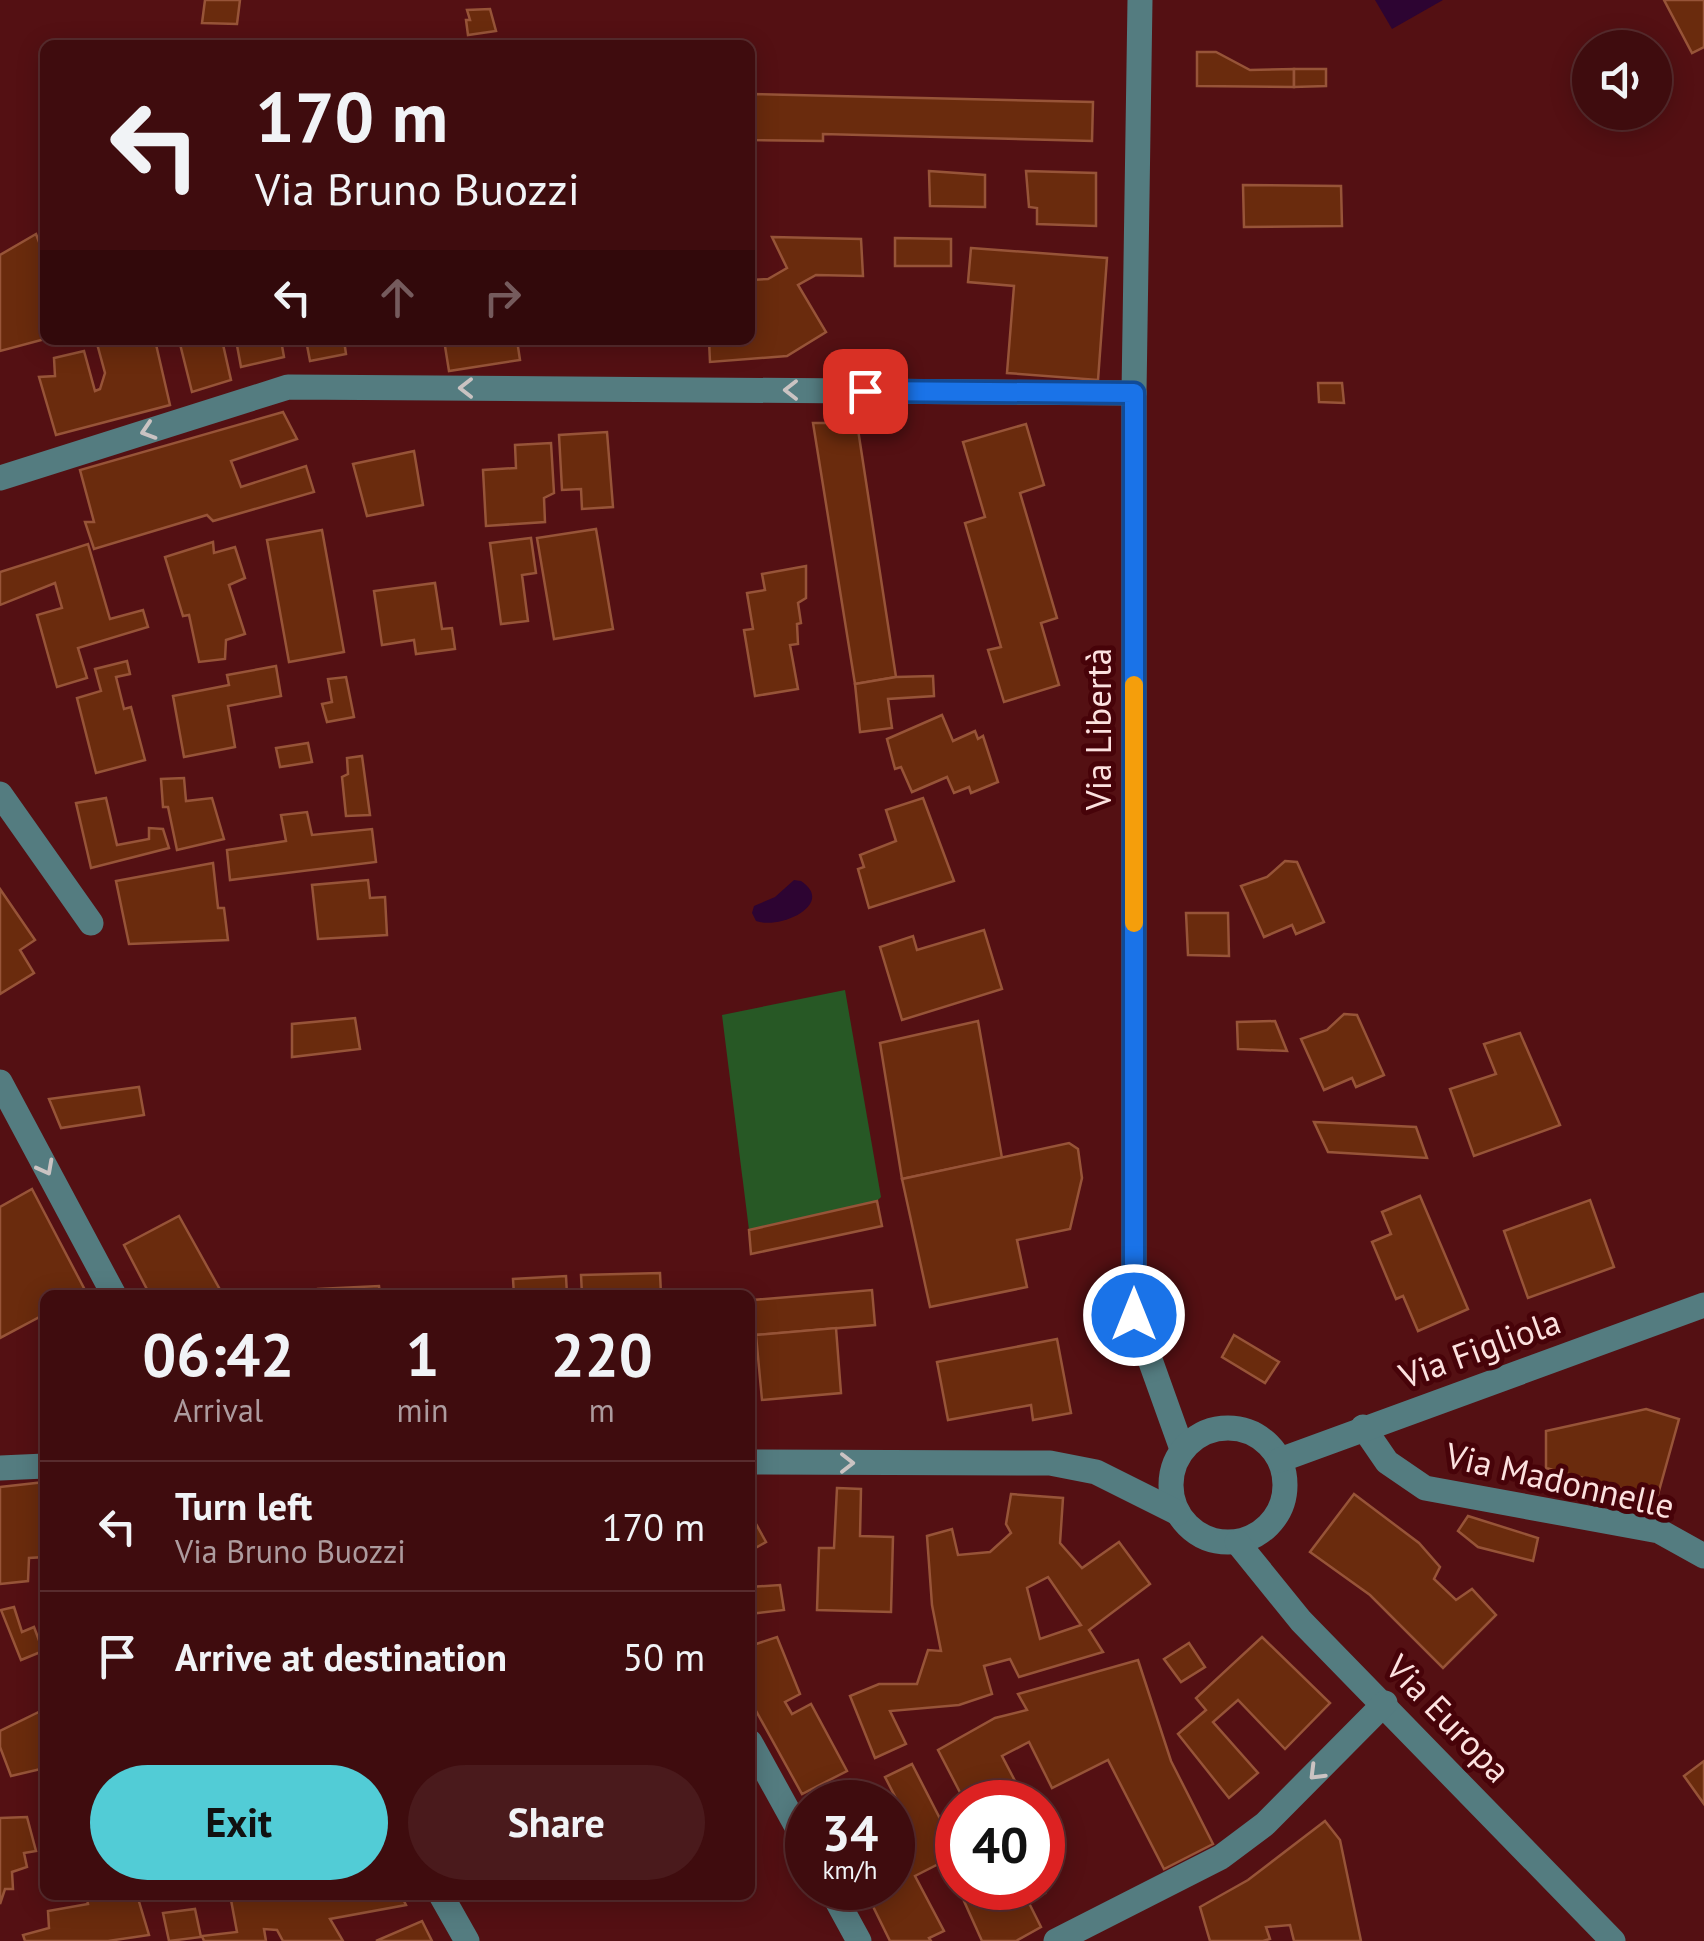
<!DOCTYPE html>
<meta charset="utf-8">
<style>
body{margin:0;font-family:"PT Sans",sans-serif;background:#4a1a1c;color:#f1f3f6;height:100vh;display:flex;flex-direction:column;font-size:38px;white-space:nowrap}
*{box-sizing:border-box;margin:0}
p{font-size:32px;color:#ad9b9e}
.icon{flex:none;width:55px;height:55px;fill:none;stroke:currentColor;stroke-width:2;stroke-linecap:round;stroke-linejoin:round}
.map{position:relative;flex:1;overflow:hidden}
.sheet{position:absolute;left:40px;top:1290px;width:715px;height:610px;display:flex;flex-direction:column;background:#3f0c0e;border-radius:15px;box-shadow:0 5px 25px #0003,0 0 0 2px #582c2e}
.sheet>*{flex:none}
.banner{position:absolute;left:40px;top:40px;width:715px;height:305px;border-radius:15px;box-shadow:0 5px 25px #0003,0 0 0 2px #582c2e;background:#3f0c0e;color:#f1f3f6;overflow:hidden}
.controls{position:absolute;left:1572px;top:30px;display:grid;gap:20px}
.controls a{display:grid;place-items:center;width:100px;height:100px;border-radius:50%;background:#3f0c0e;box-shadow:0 5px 25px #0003,0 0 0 2px #582c2e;font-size:50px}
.speed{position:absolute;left:785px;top:1780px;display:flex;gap:20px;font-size:50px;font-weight:700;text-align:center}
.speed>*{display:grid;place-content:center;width:130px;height:130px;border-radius:50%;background:#3f0c0e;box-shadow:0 5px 25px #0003,0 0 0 2px #582c2e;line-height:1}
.speed small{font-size:25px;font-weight:400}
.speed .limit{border:15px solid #d22;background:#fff;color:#111}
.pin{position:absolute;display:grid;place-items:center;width:85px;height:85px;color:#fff;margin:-42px;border-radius:20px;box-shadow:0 5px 15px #0006}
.me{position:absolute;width:110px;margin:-55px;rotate:0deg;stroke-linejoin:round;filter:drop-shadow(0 0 8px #0008)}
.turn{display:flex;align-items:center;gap:35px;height:210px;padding:0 50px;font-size:45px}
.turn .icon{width:130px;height:130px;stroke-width:2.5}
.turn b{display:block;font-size:70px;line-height:85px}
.lanes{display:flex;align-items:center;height:95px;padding:0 50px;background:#0003;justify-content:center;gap:50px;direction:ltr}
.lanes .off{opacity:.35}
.eta{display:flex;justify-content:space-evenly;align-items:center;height:170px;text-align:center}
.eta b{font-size:60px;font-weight:800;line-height:70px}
.primary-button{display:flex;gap:20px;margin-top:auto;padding:20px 50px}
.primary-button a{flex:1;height:115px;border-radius:60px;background:#52ccd6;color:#111;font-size:40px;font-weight:800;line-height:115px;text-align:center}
.primary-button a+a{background:#4a1a1c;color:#f1f3f6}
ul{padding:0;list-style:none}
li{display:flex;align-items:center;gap:30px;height:130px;padding:0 50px;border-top:2px solid #582c2e}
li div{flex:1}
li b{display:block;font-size:38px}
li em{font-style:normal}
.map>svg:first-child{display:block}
.green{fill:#275825}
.water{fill:#2d0432}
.building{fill:#6a2b0d;stroke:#975438;stroke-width:2.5;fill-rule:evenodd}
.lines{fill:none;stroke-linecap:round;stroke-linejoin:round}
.minor{stroke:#547c80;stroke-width:25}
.oneway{stroke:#cac3c2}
.route-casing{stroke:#114b97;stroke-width:25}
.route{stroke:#1a73e8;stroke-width:18}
.slow{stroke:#f59e0b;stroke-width:18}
.labels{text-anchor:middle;stroke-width:10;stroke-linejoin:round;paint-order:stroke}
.street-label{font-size:35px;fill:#fce1df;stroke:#470309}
</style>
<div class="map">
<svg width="1704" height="1941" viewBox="0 0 1704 1941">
<rect width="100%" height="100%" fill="#541013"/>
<polygon class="green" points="845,990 881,1197 877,1201 749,1230 722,1015"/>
<g class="water">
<polygon points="1375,0 1443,0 1392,29"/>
<path d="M794,880L801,881C836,904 780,930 756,921L752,913L754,906L775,897Z"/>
</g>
<g class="building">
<polygon points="205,0 240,0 237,24 202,23"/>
<polygon points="1664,0 1704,0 1704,47 1692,53"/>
<polygon points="490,9 496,31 468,35 466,20 470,20 467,10"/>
<polygon points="1197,52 1216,52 1250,70 1294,69 1294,87 1197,86"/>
<polygon points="1294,69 1326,69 1326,86 1294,87"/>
<polygon points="750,94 1093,102 1092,141 823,134 823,141 751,140"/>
<polygon points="929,171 985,175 985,207 930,206"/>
<polygon points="1026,171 1096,173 1096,226 1037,224 1037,208 1029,207"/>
<polygon points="1243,185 1341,186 1342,226 1244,227"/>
<polygon points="36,234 45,258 45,339 0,351 0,255"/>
<polygon points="772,237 861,239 863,276 816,275 798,285 826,332 787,356 710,362 709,340 750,340 750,280 768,279 787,268"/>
<polygon points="895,238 951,239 951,266 895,266"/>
<polygon points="971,248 1107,258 1098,380 1007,373 1014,286 968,282"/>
<polygon points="96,340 155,340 170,405 56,435 39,377 55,376 54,358 84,351 95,391 100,389 105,373"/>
<polygon points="179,340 222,340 231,380 192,392"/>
<polygon points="236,340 281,340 284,357 241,367"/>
<polygon points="306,340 344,340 346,354 310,361"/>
<polygon points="444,340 517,340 520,360 449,371"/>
<polygon points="1318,383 1342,383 1344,403 1319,402"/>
<polygon points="283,412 297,439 231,461 241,487 306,466 314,492 213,521 207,515 94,549 85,522 94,522 80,470"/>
<polygon points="813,423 857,423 896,677 855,684"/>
<polygon points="1026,424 1044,485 1020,493 1057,618 1041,623 1059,685 1004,702 988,650 1001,647 965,523 985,517 963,442"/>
<polygon points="607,432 613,507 582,509 581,489 562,490 559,435"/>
<polygon points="551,443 554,493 544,498 545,522 486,526 483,470 516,468 515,445"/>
<polygon points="414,451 423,505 367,516 353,464"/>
<polygon points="596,529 613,629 554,639 537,538"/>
<polygon points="322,530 344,652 289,662 267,540"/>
<polygon points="531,538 536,573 522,575 528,621 501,624 490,543"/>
<polygon points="213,542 214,553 235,547 245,578 229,585 245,634 226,640 225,659 199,662 189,615 183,616 165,557"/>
<polygon points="88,544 110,619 143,610 148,627 78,648 87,678 57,687 37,615 62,608 55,583 0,605 0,572"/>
<polygon points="806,566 806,598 798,603 801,623 797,624 798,644 790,645 798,689 755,696 744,630 753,629 747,593 765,590 762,574"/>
<polygon points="435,583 442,629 452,628 455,649 416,654 414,640 382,645 374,591"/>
<polygon points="127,661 130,674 116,677 124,709 131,707 145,760 96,773 77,698 101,691 95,669"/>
<polygon points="276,666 281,696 228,706 235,747 184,757 173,696 229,685 227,675"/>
<polygon points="933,676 934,696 888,699 892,728 860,732 855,684 896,677"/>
<polygon points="346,677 354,717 327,722 322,704 332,702 328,679"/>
<polygon points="942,715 953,741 975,731 978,739 983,736 998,782 971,793 969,787 954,793 947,777 912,792 901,767 895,769 887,739"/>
<polygon points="308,743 312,762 280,767 276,748"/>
<polygon points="362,756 370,815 346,816 342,777 348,774 347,758"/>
<polygon points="184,778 186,801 212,798 224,839 177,850 168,807 163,807 161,779"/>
<polygon points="106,798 117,845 149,839 149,828 163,829 169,848 91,868 76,803"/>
<polygon points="923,798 954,881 869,908 858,869 864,867 860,855 896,841 886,810"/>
<polygon points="307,812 312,835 372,829 376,862 230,880 227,850 286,841 281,815"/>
<polygon points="1285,861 1297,862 1324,922 1296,934 1292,925 1264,937 1241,886 1267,877"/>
<polygon points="213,863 218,908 224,908 228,940 129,944 116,881"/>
<polygon points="368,880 370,898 385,897 387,935 318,939 312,885"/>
<polygon points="0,889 35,940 20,950 34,973 0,994"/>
<polygon points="1186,913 1228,913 1229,956 1188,955"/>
<polygon points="984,930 1002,989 902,1020 880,947 913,936 917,950"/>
<polygon points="1344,1014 1357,1015 1384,1075 1356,1087 1352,1078 1324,1090 1301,1039 1327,1030"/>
<polygon points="355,1018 360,1049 292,1057 292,1024"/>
<polygon points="978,1021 1002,1158 902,1179 880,1043"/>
<polygon points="1275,1021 1287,1051 1238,1049 1237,1022"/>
<polygon points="1520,1033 1560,1125 1474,1156 1450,1089 1496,1074 1484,1044"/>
<polygon points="139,1087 144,1115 61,1128 49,1099"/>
<polygon points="1314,1122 1416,1127 1427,1158 1328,1152"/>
<polygon points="1069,1143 1078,1149 1082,1178 1070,1229 1017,1240 1027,1287 930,1307 902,1179"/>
<polygon points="32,1189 86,1292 80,1295 45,1295 45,1314 0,1338 0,1207"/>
<polygon points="1420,1196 1468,1309 1418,1331 1403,1296 1396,1299 1372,1242 1391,1234 1382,1212"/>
<polygon points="1590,1200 1614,1267 1528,1298 1504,1231"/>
<polygon points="877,1201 882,1226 751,1254 749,1230"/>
<polygon points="179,1216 223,1295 150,1295 124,1245"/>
<polygon points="660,1273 661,1295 582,1295 581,1275"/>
<polygon points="566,1276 567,1295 514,1295 513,1279"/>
<polygon points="379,1286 380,1295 318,1295 318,1289"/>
<polygon points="872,1290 875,1325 756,1335 753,1300"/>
<polygon points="836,1328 841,1393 762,1400 756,1335"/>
<polygon points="1234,1335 1279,1362 1265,1383 1222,1357"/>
<polygon points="1057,1339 1071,1413 1033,1420 1031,1405 948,1420 937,1362"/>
<polygon points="1646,1409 1679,1419 1657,1498 1546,1468 1546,1431"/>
<polygon points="45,1482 45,1557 29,1558 28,1581 0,1584 0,1487"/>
<polygon points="837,1488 861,1489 860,1536 893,1537 891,1612 817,1610 819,1548 834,1548"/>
<path d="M1011,1494L1063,1498L1060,1543L1082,1568L1119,1542L1150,1584L1089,1630L1103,1652L1019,1677L1010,1659L984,1666L992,1694L959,1705L890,1711L906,1744L875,1758L850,1696L879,1684H917L928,1650L941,1651L932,1605L927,1536L952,1529L958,1555L990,1552L1011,1533L1006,1524ZM1048,1577L1081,1625L1040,1639L1027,1588Z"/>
<polygon points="1354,1494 1419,1543 1440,1567 1434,1579 1456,1600 1472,1589 1496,1615 1443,1668 1370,1595 1310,1552"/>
<polygon points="750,1513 766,1542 750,1551"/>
<polygon points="1468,1516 1538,1538 1533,1561 1478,1547 1458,1531"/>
<polygon points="780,1585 784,1610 750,1614 750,1587"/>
<polygon points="14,1607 22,1632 34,1627 43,1651 21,1660 1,1610"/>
<polygon points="777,1637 800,1694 785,1702 792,1714 811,1704 847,1771 802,1794 750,1700 750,1646"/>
<polygon points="1262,1637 1330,1703 1285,1749 1238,1700 1213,1722 1258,1773 1229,1798 1178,1734 1206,1710 1196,1698"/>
<polygon points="1189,1643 1205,1667 1181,1682 1164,1659"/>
<polygon points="1138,1660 1171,1761 1213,1844 1164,1869 1108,1760 1052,1788 1029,1742 1002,1756 1026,1802 965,1802 938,1750 995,1718 1027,1710 1018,1694"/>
<polygon points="45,1709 45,1768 11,1776 0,1747 0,1731"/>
<polygon points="1704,1761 1704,1804 1684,1776"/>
<polygon points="912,1764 952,1842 958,1839 958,1854 915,1876 944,1931 929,1938 931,1941 890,1941 864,1888 892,1888 892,1857 908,1849 896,1825 907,1820 885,1777"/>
<polygon points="27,1817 36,1851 24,1853 27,1867 12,1872 13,1889 5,1889 0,1904 0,1818"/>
<polygon points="1325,1821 1340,1840 1361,1941 1294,1941 1290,1925 1266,1927 1270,1939 1263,1941 1210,1941 1200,1907 1248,1880"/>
<polygon points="990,1888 1042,1888 1045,1893 1029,1903 1041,1927 1016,1941 982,1941 964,1901"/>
<polygon points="86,1895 137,1895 149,1935 108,1941 25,1941 23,1935 49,1928 48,1911 88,1904"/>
<polygon points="269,1895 401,1895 406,1905 330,1919 343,1941 283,1941 277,1930 264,1929 266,1941 204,1941 202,1936 237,1932 231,1900 270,1900"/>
<polygon points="195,1909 201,1937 169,1941 163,1913"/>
<polygon points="422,1921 432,1941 376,1941"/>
</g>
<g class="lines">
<g class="minor">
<polyline points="1140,0 1134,393 1134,1315 1182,1449"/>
<polyline points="0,478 288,387 1134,393"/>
<polyline points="0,794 91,923"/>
<polyline points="0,1082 114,1295"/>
<polyline points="1363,1427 1387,1462 1425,1488 1659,1531 1704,1556"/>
<circle cx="1228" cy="1485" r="57"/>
<polyline points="1280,1460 1704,1305"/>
<polyline points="750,1462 1050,1463 1096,1472 1178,1513"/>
<polyline points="0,1468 45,1466"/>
<polyline points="1237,1542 1301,1621 1613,1941"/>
<polyline points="750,1742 808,1847"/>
<polyline points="830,1888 859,1941"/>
<polyline points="441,1895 467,1941"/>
<polyline points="1056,1941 1221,1857 1265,1824 1385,1703"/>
</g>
</g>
<defs><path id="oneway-chevron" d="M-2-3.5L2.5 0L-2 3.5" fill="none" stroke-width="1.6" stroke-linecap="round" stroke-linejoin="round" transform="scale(2.5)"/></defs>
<g class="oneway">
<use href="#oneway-chevron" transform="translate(466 388) rotate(-180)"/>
<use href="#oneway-chevron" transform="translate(791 390) rotate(-180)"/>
<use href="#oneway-chevron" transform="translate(148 431) rotate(162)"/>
<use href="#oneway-chevron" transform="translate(46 1168) rotate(62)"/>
<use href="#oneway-chevron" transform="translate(847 1463)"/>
<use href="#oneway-chevron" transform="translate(1316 1773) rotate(135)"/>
</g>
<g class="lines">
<defs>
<polyline id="route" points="865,391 1134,393 1134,1315"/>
</defs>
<use href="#route" class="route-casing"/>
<use href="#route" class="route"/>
<polyline class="slow" points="1134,685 1134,923"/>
</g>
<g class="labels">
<g class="street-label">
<text transform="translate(1099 729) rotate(-90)" y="12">Via Libertà</text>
<text transform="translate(1480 1349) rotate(-20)" y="12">Via Figliola</text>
<text transform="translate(1560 1481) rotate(13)" y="12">Via Madonnelle</text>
<text transform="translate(1448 1719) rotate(46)" y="12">Via Europa</text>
</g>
</g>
</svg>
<div class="controls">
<a><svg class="icon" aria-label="sound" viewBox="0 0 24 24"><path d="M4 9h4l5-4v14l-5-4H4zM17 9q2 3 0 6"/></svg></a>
</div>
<div class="speed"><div>34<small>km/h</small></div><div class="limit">40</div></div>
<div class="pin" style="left:865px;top:391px;background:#d93025"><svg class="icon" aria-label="arrive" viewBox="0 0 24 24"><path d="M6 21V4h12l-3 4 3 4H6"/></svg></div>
<svg class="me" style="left:1134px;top:1315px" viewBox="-20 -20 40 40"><circle r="17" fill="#1a73e8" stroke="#fff" stroke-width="3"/><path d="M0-11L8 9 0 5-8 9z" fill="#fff"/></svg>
<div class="banner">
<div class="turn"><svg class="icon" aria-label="left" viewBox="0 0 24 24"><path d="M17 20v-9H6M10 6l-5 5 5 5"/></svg><div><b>170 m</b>Via Bruno Buozzi</div></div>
<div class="lanes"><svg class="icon" aria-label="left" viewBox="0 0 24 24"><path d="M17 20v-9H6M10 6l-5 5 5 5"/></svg><svg class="icon off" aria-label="ahead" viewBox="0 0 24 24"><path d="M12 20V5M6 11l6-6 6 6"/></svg><svg class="icon off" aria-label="right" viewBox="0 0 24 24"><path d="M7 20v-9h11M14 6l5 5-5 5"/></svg></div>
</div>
<section class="sheet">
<div class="eta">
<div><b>06:42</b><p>Arrival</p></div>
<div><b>1</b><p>min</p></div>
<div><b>220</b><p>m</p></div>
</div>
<ul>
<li><svg class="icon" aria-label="left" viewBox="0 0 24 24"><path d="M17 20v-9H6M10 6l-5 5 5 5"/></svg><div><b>Turn left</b><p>Via Bruno Buozzi</p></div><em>170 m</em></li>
<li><svg class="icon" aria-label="arrive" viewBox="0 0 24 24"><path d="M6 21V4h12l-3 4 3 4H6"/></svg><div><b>Arrive at destination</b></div><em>50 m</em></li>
</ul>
<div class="primary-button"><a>Exit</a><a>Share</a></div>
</section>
</div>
